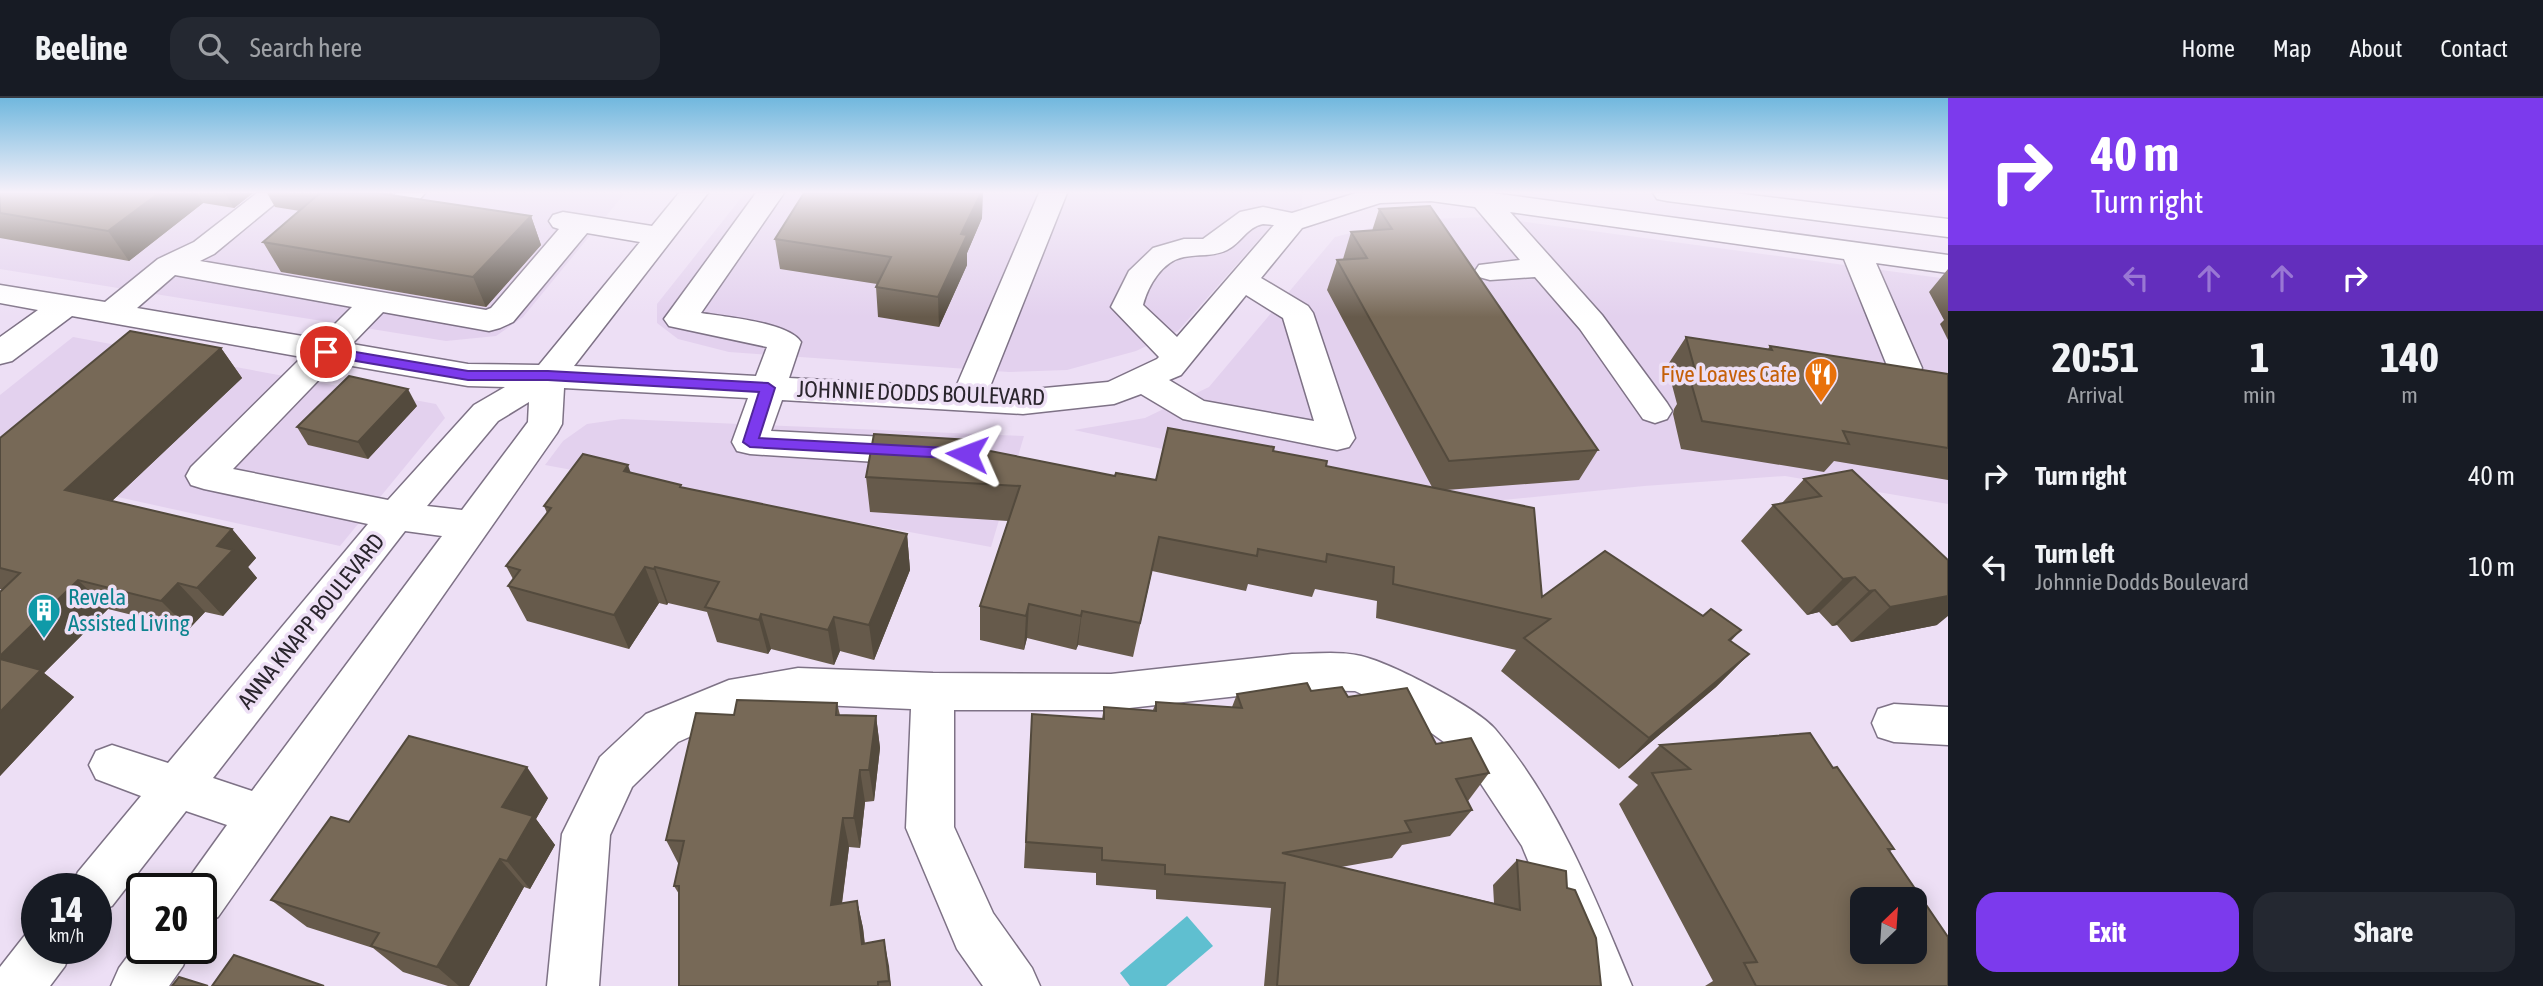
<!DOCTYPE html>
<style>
body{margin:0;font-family:"Asap Condensed",sans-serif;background:#242831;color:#f1f3f6;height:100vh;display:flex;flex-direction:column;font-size:26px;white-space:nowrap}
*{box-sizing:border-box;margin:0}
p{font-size:23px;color:#9ea1a6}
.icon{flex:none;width:38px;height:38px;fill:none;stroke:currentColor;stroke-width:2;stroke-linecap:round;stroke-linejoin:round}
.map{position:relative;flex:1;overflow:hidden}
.panel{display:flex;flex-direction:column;background:#171b24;width:595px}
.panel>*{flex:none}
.hud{background:#7c3aed;color:#fff;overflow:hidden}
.needle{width:46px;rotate:25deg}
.buttons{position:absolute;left:1850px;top:789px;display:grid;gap:14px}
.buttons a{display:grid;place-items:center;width:77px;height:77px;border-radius:14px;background:#171b24;box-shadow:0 4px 18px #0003;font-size:35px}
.speed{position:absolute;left:21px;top:775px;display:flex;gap:14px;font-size:35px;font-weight:700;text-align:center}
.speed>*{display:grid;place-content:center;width:91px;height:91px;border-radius:50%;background:#171b24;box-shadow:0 4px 18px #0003;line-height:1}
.speed small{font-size:18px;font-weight:400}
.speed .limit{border:4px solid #111;border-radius:10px;background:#fff;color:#111}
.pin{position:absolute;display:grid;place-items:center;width:60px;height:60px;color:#fff;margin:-30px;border:4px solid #fff;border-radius:50%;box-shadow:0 2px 7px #0007}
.me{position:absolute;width:77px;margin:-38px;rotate:273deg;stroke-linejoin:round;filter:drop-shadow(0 0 5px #0008)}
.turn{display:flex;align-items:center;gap:24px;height:147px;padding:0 28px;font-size:32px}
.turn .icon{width:91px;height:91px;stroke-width:2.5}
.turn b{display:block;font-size:49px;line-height:60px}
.lanes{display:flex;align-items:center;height:66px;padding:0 28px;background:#0003;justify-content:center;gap:35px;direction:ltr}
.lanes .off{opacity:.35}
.eta{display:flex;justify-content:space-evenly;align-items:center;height:119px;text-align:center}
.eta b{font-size:42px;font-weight:700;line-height:49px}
.action{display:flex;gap:14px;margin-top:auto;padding:14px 28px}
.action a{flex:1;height:80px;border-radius:21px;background:#7c3aed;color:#fff;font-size:28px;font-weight:700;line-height:80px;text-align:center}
.action a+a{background:#242831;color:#f1f3f6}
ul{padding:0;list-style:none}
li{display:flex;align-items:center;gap:21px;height:91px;padding:0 28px}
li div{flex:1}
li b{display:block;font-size:26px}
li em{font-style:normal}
header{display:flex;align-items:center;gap:42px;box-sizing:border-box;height:98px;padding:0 35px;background:#171b24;border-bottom:2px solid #363941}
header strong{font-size:33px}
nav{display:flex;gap:38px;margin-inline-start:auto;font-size:24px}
.search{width:490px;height:63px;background:#242831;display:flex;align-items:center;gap:18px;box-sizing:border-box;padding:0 24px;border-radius:21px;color:#9ea1a6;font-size:26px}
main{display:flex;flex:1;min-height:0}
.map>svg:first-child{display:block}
.built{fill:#e3d1ee}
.water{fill:#5fbfd0}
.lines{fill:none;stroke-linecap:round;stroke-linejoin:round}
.minor-casing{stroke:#7e7286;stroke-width:3}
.highway-casing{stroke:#7e7286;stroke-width:3}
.minor{fill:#fff;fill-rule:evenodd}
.highway{fill:#fff;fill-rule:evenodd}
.wall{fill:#665a4b}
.shaded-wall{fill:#534a3d}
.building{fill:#776957;stroke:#534a3d;stroke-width:2;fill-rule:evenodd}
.route{fill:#7c3aed;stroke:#51269a;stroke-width:2}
.labels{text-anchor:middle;stroke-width:7;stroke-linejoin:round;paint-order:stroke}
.food-label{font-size:23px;fill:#c56008;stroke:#eddff5;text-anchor:end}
.street-label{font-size:23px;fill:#2a252d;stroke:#eddff5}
.culture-label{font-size:23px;fill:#0d838f;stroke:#eddff5;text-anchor:start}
</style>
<header>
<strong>Beeline</strong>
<div class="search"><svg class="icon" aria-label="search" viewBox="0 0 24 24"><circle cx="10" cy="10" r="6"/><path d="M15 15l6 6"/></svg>Search here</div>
<nav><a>Home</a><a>Map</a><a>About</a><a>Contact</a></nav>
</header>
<main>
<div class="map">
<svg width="1948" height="888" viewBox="0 0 1948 888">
<rect width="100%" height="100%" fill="#eddff5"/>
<g class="built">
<polygon points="0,95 625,95 523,219 496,238 446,243 0,171"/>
<polygon points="745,95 1302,95 1302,108 1261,139 1178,233 1136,253 1067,272 1009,274 729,254 678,241 657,225 657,206"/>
<polygon points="1488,119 1948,181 1948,406 1785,378 1644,388 1432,409 1074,332 1145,320 1209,289 1335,139 1402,122"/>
<polygon points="73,239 436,306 445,320 340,448 0,373 0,297"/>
<polygon points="622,321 1024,338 991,449 545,367 563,343 587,326"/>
</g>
<polygon class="water" points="1187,818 1213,848 1166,888 1130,888 1120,875"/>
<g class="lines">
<defs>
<g id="minor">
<path d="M257,95H288L214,156L200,163L486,212L491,210L559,131L553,129L549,123L553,117L563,114L652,128L679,95H708L574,268L756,278L767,249L669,228L664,221L756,95H784L701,215C725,219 788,224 801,244L789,280L956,289L1039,95H1067L989,291L1023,292L1108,284L1157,261L1159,259L1111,209L1129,173L1153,150L1184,141H1203L1240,114L1263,109L1292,115L1356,95H1492L1948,157V175L1876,165L1922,270L1917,278L1905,281L1893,278L1888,270L1844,161L1510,114L1602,217L1667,305L1672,313L1667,321L1655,325L1643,321L1580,231L1535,179L1490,182L1479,179L1475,173L1479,167L1520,162L1475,109L1431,103L1380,105L1302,130L1261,180L1308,208L1313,215L1355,340L1349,349L1337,352L1183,321L1141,296L1114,306L1023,316L782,302L771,333L924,341L937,345L942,354L937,363L924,367L750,356L737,353L732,344L748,300L564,290L562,326L557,335L218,819L201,826V791H181L227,727L186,713L112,808L96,815V791H70L78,774L141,698L96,681L89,667L96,653L112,647L168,665L368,426L204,391L191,387L186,378L191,369L302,259L72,218L12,263L0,266V239L38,212L0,205V187L105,204L158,161L194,144ZM1263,126L1274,127L1177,239L1143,207C1148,188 1162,163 1184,159C1199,156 1213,159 1227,152C1241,145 1247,129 1263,126ZM587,135L640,144L539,267L468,266L352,246L383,214L489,233L500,230L513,224ZM175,177L352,209L320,241L137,210ZM1246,197L1283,220L1314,323L1204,303L1169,282L1181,277ZM335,265L468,288L505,289L474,307L388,402L233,371ZM529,304L528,324L462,412L427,408L498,323ZM405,433L442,438L252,693L213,680Z"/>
<path d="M396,95H425C417,106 411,107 398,104L394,98Z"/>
<path d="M1292,556C1314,556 1340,553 1361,558C1391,565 1476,609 1495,631C1558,705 1595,799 1632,888H1580L1522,748L1462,657L1405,616L1355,593L1292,592L1111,612H954V729L993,815L1032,870L1040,888H983L957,851L906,730L911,611L798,606L734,619L678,644L632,689L610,737L599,888H547L562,736L600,659L646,616L729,582L798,570L933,575L1111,576Z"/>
<polygon points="1894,606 1948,609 1948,647 1894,644 1878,639 1872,625 1878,611"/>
<polygon points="37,829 37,850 72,850 65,868 50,888 0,888 0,869 29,832"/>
<polygon points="142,839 142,850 190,850 183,868 169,888 111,888 119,870"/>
</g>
<polygon id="highway" points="1653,95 1735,95 1948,121 1948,139 1667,103 1657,101"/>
</defs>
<use href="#minor" class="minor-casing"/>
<use href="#highway" class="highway-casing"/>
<use href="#minor" class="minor"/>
<use href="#highway" class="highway"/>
</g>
<g class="wall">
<polygon points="0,95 253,95 234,110 203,105 129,163 0,140"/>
<polygon points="267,95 393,95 393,97 531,118 541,147 486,209 281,174 263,144 300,113 275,109"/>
<polygon points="1379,111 1598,352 1579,382 1446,392 1542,499 1703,518 1741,532 1731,543 1749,556 1716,589 1619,671 1501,573 1516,552 1376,520 1377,503 1315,491 1312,499 1248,486 1246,493 1152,473 1133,559 1078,547 1076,552 1027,540 1024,552 980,542 980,508 1008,423 870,414 866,379 986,352 1115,378 1156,382 1273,353 1326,368 1432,389 1327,192 1337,162 1343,161 1351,134 1372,133"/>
<polygon points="982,120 967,155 967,167 939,229 878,219 876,189 877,186 780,171 775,141"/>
<polygon points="1948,171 1948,242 1940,226 1944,222 1929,194"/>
<polygon points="1686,239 1768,251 1770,248 1948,276 1948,382 1834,363 1824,374 1681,351 1673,316 1674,311 1677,306 1667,268"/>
<polygon points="221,250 242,280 112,403 232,431 256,460 248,469 257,480 223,518 205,514 189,531 108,511 44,575 74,599 0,678 3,492 0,491 0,340"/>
<polygon points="417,308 368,361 308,347 297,329"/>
<polygon points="1852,372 1937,527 1851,544 1837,527 1832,528 1819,514 1807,517 1741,443 1773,407 1782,405 1804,381"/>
<polygon points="630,375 682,390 907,436 910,472 874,562 840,553 834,567 771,551 768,556 717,544 707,514 668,505 667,507 659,505 629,551 527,523 508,488 513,481 506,468 547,415 544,408"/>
<polygon points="1311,593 1348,599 1436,646 1489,675 1468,703 1472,712 1450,738 1402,747 1392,760 1341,769 1494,805 1493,787 1517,762 1567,790 1601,888 1264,888 1271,810 1156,801 1156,792 1096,787 1096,775 1024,770 1032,616 1102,621 1104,609 1153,612 1156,604 1232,609 1237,596"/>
<polygon points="837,605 840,617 876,618 880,650 874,703 865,704 860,750 849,749 842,806 857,803 863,830 865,846 884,842 891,888 679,888 679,796 674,788 679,767 666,742 734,617"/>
<polygon points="1660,647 1833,670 1894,751 1890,753 1948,888 1705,888 1713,883 1619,706 1638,687 1628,679"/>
<polygon points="548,700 536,721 555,747 530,791 524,789 469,888 448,888 403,874 373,850 307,829 271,802 349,724"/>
</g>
<g class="shaded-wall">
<polygon points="159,95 197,95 203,105 129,163 108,133"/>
<polygon points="225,95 253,95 234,110"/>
<polygon points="974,95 983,95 982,120 967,155 967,167 939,229 938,199 961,136"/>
<polygon points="531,118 541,147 486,209 473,179"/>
<polygon points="221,250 242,280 93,421 65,392"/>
<polygon points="408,291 417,308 368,361 358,344"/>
<polygon points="628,367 641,404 624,373"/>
<polygon points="232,431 256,460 248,469 257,480 223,518 197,490 217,448"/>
<polygon points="907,436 910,472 874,562 869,527"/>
<polygon points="645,469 659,505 629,551 614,517"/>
<polygon points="655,469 668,505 667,507 654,471"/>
<polygon points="1855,479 1819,514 1807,517 1843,481"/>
<polygon points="78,482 108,511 44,575 74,599 0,678 0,558"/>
<polygon points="178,485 205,514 189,531 161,503"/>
<polygon points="1875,492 1837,527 1832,528 1869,493"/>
<polygon points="1948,498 1948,518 1937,527 1851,544 1890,509"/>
<polygon points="1029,506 1027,540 1024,552 1026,518"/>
<polygon points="1082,513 1078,547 1076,552 1081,518"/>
<polygon points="761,516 771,551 768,556 759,522"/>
<polygon points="834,519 840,553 834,567 828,532"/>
<polygon points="1749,556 1716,589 1619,671 1649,640"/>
<polygon points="876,618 880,650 874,703 869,672"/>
<polygon points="527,669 548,700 536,721 555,747 530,791 507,763 502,709"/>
<polygon points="860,672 865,704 860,750 854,720"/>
<polygon points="843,720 849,749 838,834 831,807"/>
<polygon points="500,761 524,789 469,888 459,888 437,869"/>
<polygon points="857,803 863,830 867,872 862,846"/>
<polygon points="884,842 889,868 891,888 890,888 889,883"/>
</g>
<g class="building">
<polygon points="0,95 159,95 108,133 0,115"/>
<polygon points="320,95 377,95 531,118 473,179 263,144"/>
<polygon points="804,95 981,95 961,136 967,137 938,199 876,189 891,159 775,141"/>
<polygon points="1430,108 1598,352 1449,363 1337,162 1367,160 1351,134 1392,131 1379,111"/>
<polygon points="130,233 221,250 65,392 232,431 217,448 233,452 197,490 178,485 161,503 78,482 0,558 0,494 20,475 0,470 0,340"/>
<polygon points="1686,239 1772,252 1770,248 1948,276 1948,350 1843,333 1849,346 1702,323 1692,288 1693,282 1698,283"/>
<polygon points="349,278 408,291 358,344 297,329"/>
<polygon points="1168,330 1274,349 1273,353 1327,363 1326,368 1534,410 1542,499 1605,453 1703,518 1711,511 1741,532 1729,542 1749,556 1649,640 1524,540 1550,521 1393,486 1394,469 1327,456 1326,464 1258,451 1257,458 1159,439 1140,525 1082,513 1081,518 1029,506 1026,518 980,508 1020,388 866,379 874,336 986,343 985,352 1115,378 1116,375 1156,382"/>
<polygon points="583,356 628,367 624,373 681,387 680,389 907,436 869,527 834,519 828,532 761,516 759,522 705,509 719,484 655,469 654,471 645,469 614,517 508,488 520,472 506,468 551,410 544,408"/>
<polygon points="1852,372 1948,462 1948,498 1890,509 1875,492 1869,493 1855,479 1843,481 1773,407 1821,398 1804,381"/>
<polygon points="0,561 41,572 0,614"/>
<polygon points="1307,585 1311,593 1342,589 1348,599 1407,590 1436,646 1471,640 1489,675 1456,681 1472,712 1405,723 1411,734 1282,755 1520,812 1517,762 1566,773 1567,790 1575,792 1596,840 1601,888 1277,888 1285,785 1165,776 1165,767 1102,762 1102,750 1026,744 1032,616 1104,621 1104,609 1156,613 1156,604 1242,610 1237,596"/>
<polygon points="737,602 837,605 836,617 876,618 869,672 860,672 854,720 843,720 831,807 857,803 862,846 884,842 889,883 878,884 878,888 679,888 679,788 674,788 684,743 666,742 696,615 734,617"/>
<path d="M1810,635L1833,670L1837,669L1894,751H1888L1948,839V888H1756L1744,865L1757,864L1652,675L1690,671L1660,647ZM1862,802H1914V854H1862Z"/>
<polygon points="409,638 527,669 502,709 533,718 507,763 500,761 437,869 371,848 379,835 271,802 331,719 349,724"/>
<polygon points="234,857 324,888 212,888"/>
<polygon points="179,879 208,888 172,888"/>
</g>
<linearGradient id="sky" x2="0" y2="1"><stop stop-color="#71b8de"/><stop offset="0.43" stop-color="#f7f1fa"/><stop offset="1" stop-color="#f7f1fa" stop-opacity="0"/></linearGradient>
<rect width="1948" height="219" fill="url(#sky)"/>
<polygon class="route" points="326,249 468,273 548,273 768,285 775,290 759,340 967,351 974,356 967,361 750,349 743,344 759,294 548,282 468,282 321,257 319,254"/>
<defs>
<symbol id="restaurant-pin" viewBox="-11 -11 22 30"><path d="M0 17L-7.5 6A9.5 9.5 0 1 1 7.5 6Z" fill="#e8710a" stroke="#eddff5"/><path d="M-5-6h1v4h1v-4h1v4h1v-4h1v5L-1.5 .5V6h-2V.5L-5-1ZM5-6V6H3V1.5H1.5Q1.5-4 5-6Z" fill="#fff"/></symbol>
<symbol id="building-pin" viewBox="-11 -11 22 30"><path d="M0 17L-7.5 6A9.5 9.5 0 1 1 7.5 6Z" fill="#0f9aa8" stroke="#eddff5"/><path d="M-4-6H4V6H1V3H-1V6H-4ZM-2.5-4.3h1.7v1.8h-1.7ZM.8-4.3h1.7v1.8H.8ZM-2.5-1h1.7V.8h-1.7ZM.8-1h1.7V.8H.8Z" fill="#fff"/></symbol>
</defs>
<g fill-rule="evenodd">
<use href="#restaurant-pin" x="1802" y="257" width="38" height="52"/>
<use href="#building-pin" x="25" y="493" width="38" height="52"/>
</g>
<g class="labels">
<g class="food-label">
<text x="1797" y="284">Five Loaves Cafe</text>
</g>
<g class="street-label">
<text transform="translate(921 295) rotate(2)" y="8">JOHNNIE DODDS BOULEVARD</text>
<text transform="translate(311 523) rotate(-51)" y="8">ANNA KNAPP BOULEVARD</text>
</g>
<g class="culture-label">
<text x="68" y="507">Revela<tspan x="68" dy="26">Assisted Living</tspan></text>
</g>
</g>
</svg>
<div class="buttons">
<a><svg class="needle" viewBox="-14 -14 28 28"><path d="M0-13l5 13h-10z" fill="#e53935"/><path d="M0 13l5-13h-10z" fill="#9ea1a6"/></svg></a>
</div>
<div class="speed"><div>14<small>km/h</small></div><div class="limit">20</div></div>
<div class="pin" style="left:326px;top:254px;background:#d93025"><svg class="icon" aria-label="arrive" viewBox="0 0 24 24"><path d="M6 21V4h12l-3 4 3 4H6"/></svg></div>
<svg class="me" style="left:967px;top:356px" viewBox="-20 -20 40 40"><path d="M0-17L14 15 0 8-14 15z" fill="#7c3aed" stroke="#fff" stroke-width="4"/></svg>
</div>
<section class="panel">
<div class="hud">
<div class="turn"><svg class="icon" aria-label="right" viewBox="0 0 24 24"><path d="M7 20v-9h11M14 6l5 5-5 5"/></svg><div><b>40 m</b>Turn right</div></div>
<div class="lanes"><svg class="icon off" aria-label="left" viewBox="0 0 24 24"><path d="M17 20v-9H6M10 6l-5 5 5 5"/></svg><svg class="icon off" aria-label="ahead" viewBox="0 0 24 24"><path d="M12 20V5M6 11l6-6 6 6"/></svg><svg class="icon off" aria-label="ahead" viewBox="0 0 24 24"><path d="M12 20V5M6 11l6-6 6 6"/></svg><svg class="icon" aria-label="right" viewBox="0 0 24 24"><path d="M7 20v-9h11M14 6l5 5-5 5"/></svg></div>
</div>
<div class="eta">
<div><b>20:51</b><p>Arrival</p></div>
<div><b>1</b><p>min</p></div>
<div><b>140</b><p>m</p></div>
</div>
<ul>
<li><svg class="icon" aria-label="right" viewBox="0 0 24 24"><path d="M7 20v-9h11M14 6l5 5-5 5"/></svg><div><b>Turn right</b></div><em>40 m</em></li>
<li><svg class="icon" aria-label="left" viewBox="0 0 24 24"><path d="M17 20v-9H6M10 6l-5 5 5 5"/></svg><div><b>Turn left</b><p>Johnnie Dodds Boulevard</p></div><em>10 m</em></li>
</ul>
<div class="action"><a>Exit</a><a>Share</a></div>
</section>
</main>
